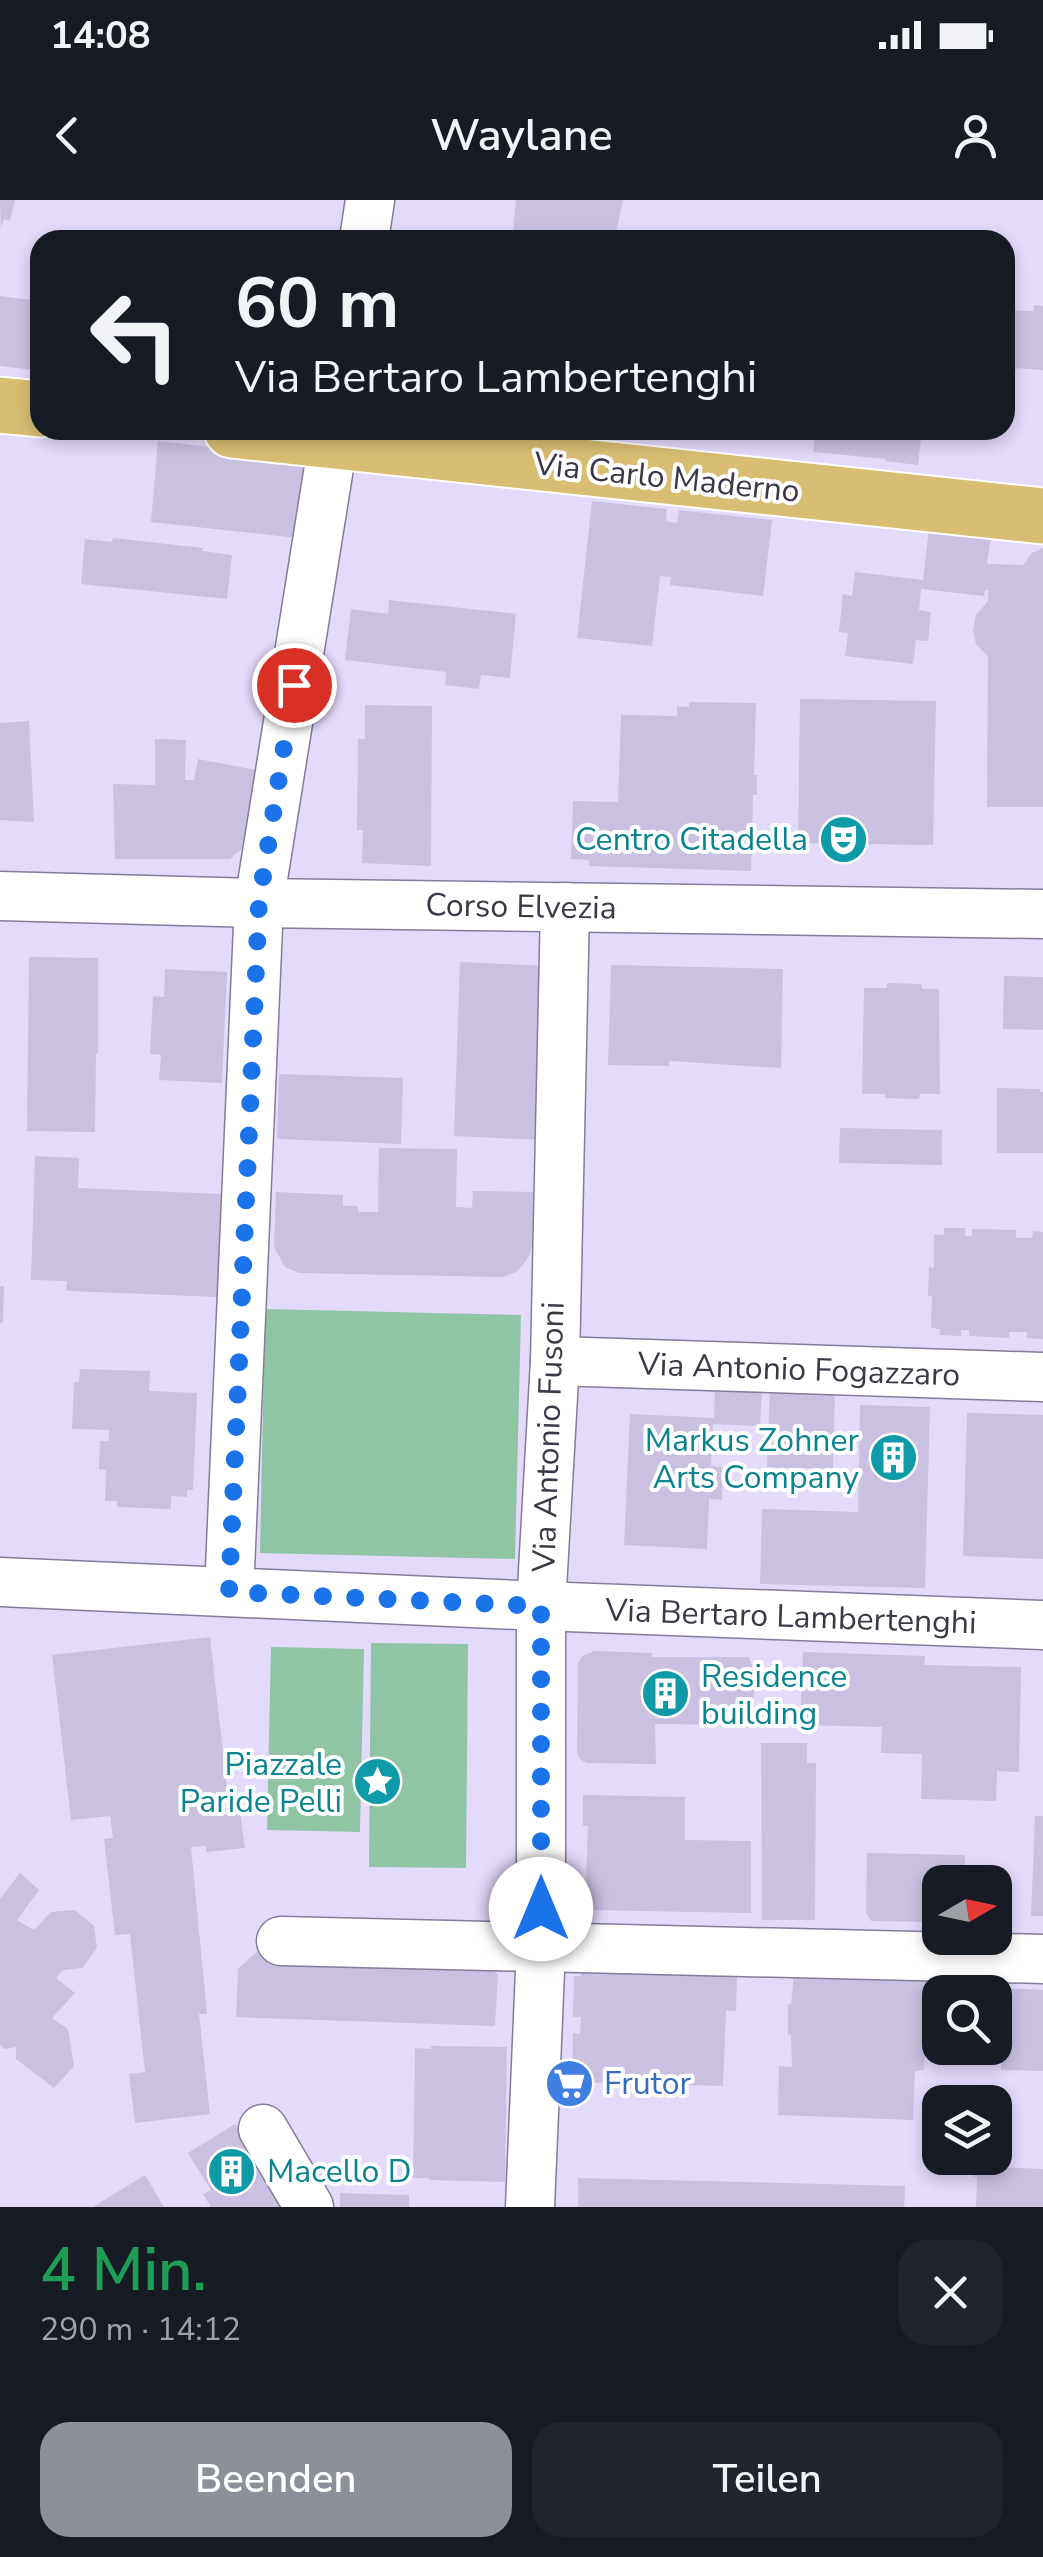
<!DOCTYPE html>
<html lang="de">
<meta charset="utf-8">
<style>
body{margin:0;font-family:"Nunito Sans",sans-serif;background:#20242c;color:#f1f3f6;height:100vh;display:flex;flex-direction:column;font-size:38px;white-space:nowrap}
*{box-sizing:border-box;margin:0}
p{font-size:32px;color:#9ea1a6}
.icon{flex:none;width:55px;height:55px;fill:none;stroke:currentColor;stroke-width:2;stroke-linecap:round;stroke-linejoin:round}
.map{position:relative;height:2007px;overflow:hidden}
.sheet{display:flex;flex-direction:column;background:#171b24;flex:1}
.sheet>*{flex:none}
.banner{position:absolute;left:30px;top:30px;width:985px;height:210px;border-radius:30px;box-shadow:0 5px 15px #0003;background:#171b24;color:#f1f3f6;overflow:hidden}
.needle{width:65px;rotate:81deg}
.buttons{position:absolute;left:922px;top:1665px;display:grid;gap:20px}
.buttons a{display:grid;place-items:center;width:90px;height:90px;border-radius:20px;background:#171b24;box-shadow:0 5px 15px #0003;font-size:50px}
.pin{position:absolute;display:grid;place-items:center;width:85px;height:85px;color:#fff;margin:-42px;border:5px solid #fff;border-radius:50%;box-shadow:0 2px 10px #0007}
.me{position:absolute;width:110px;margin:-55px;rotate:0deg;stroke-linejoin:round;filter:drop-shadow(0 0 8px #0008)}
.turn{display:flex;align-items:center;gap:35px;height:210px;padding:0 40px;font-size:45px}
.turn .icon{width:130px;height:130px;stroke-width:2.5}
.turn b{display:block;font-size:70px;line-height:85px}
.round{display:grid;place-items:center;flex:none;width:105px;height:105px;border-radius:30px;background:#20242c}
.head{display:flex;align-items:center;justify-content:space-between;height:170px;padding:0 40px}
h1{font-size:60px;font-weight:600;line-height:75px;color:#1e9e55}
.button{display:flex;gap:20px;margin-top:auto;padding:20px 40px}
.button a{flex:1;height:115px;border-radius:30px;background:#8c9099;color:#fff;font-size:40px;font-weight:600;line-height:115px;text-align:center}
.button a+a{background:#20242c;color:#f1f3f6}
.status{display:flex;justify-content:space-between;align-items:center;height:70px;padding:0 50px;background:#171b24;direction:ltr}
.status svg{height:28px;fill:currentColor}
header{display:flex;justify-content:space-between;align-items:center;height:130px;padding:0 40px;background:#171b24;font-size:45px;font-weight:600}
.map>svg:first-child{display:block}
.green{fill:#8fc5a4}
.building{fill:#cac0e1}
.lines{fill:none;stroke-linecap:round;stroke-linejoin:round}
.minor-casing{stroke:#857c9a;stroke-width:51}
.major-casing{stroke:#fff;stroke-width:59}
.minor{stroke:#fff;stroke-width:48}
.major{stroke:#d9bd72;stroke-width:55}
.route{stroke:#1a73e8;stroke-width:18;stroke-dasharray:0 32.4}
.labels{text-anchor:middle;stroke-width:8;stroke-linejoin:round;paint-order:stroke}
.street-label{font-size:32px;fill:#3c3845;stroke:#fff}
.culture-label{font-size:32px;fill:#0d838f;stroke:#fff;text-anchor:end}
.shop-label{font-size:32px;fill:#366cbe;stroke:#fff;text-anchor:start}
</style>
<div class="status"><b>14:08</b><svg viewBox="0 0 49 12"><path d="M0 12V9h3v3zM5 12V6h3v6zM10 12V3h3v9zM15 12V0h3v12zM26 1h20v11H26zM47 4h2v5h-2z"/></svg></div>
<header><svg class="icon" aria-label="back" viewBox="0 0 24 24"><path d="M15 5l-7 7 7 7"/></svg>Waylane<svg class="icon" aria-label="person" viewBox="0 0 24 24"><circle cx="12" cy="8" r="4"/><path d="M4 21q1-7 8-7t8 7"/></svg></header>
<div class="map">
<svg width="1043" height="2007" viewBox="0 0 1043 2007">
<rect width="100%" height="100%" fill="#e4dafc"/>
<g class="green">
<polygon points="265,1109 521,1115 515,1359 260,1353"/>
<polygon points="371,1443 468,1444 466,1668 369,1667"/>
<polygon points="271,1447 364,1449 360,1632 267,1630"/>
</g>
<g class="building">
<polygon points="0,0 15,0 10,21 4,19 1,28"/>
<polygon points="516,0 623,0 615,37 587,35 587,40 512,40"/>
<polygon points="848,31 926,36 926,40 848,40"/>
<polygon points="0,96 40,101 40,180 33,179 34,170 0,166"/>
<polygon points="1034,105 1043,106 1043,170 1016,168 1015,171 1005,170 1005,110 1033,111"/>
<polygon points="815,230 922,230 918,265 885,261 886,259 813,252"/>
<polygon points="158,241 296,257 307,270 297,338 151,322"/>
<polygon points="592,301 667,309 666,321 677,323 679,310 772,320 763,396 670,385 671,377 660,376 652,446 577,438"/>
<polygon points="929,328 991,335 987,364 1023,365 1032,353 1043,348 1043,607 987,607 988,457 976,444 973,430 976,415 988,401 988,390 985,390 984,396 921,389 919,410 931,412 928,441 916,440 913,464 845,456 848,433 839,432 843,394 852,396 855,372 923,380"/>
<polygon points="113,338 203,348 202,351 232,355 227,399 81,384 85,339 112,342"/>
<polygon points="389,400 516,414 510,478 481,475 479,489 445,485 446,472 345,460 351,409 388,414"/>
<polygon points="800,499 936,501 933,645 798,643"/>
<polygon points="689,502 756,503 754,575 757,575 757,595 753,595 751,671 589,666 589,660 571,659 573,601 618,602 621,515 677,516 677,506 689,507"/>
<polygon points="365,505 432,506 431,666 362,663 363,630 357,630 358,539 365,539"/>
<polygon points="29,521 34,622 0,620 0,523"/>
<polygon points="155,539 186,540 185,580 194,580 198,559 256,570 244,647 230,659 115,659 113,584 155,585"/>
<polygon points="29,757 98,758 98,854 96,854 95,932 27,931"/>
<polygon points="460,762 550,766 543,940 454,936"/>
<polygon points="611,765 783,769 781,868 669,861 669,866 608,865"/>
<polygon points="165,769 227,772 222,883 159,880 161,855 150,854 153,796 164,797"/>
<polygon points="1004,776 1043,777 1043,830 1003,829"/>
<polygon points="887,783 921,784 922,789 939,789 940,894 920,894 919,899 885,898 885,894 862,894 864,788 887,788"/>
<polygon points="279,874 403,878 401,944 277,939"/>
<polygon points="997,888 1040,889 1040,892 1043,892 1043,953 997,953"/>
<polygon points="840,928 942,930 942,965 839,963"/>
<polygon points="379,948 457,949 456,1007 472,1008 473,991 535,992 533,1043 530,1054 523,1065 516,1072 503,1077 299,1073 285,1067 274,1047 276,992 343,995 343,1006 357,1006 359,1012 378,1012"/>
<polygon points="35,956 79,958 78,988 221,994 217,1097 69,1091 66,1090 67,1081 31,1080"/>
<polygon points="944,1028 965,1028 965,1036 972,1036 972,1029 1016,1030 1016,1038 1032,1038 1033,1031 1043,1032 1043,1139 1027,1138 1027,1132 1009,1132 1009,1138 969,1136 969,1130 961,1130 961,1136 940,1135 940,1129 931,1128 932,1096 928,1096 929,1067 934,1068 934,1034 944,1035"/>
<polygon points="0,1086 4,1086 3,1123 0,1123"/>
<polygon points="80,1169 150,1171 149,1191 197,1193 193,1290 187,1290 187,1297 171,1296 171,1309 117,1307 117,1301 105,1301 106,1270 99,1269 100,1241 109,1241 109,1230 72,1229 74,1182 79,1182"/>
<polygon points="715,1185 762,1187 760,1226 713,1224 711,1266 723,1267 722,1300 709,1299 707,1349 624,1345 630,1214 714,1218"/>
<polygon points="770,1185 835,1187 833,1269 767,1267"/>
<polygon points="860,1205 930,1207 925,1388 760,1384 762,1309 858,1312"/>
<polygon points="967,1213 1043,1215 1043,1359 963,1356"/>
<polygon points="210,1437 228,1597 238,1596 245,1648 206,1652 206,1646 191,1647 207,1814 199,1814 210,1914 135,1923 129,1874 145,1872 130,1734 115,1735 104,1639 113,1638 110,1616 71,1620 52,1455"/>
<polygon points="595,1451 652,1453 651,1457 749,1457 751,1464 754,1464 754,1525 655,1524 656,1564 587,1563 581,1560 577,1553 578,1464 582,1456"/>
<polygon points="803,1452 925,1456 924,1465 1021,1467 1019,1572 997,1571 996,1601 921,1599 922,1554 881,1553 882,1527 800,1525"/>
<polygon points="761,1543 807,1543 807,1563 816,1563 815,1720 762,1720"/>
<polygon points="583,1595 685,1597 685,1640 751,1641 751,1713 585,1710 588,1626 583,1626"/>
<polygon points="1035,1616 1043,1616 1043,1716 1031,1716"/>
<polygon points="867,1653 965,1655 964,1682 940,1682 940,1722 871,1721 866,1712"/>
<polygon points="20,1673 39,1690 17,1720 34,1730 51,1712 75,1710 94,1726 97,1748 82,1768 63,1770 56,1778 75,1793 52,1818 68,1829 74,1866 54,1888 16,1859 16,1847 4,1849 0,1845 0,1699"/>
<polygon points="262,1747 478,1754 498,1775 495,1826 236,1817 238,1769"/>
<polygon points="581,1769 737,1771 736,1811 726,1810 723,1886 654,1884 654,1889 604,1887 603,1883 577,1882 577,1876 572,1876 573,1833 580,1834 581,1817 573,1817 574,1776 581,1776"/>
<polygon points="794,1773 927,1775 927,1809 931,1809 931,1839 926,1839 924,1870 915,1871 913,1920 778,1915 779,1866 792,1867 791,1835 788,1835 788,1804 791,1805"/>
<polygon points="1004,1788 1043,1790 1043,1871 1001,1870"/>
<polygon points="431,1846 507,1847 505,1982 429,1980 429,1978 413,1978 415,1848 431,1849"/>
<polygon points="235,1924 286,2007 211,2007 203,1994 211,1990 188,1953"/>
<polygon points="975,1966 1043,1969 1043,2007 976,2007 977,1977 974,1977"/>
<polygon points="145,1975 164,2007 93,2007"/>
<polygon points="578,1978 905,1986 904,2007 578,2007"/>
<polygon points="340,1993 409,1995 409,2007 340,2007"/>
</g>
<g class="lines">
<defs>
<g id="minor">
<polyline points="364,40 370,0"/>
<polyline points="0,696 259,703 1043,714"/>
<polyline points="555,1161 1043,1177"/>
<polyline points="0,1382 541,1406 1043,1425"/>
<polyline points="229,1392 259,703 335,230"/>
<polyline points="281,1741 1043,1759"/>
<polyline points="263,1929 309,2007"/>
<polyline points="530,2007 541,1747 541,1406 555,1161 565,707"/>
</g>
<g id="major">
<polyline points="0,205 40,209"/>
<polyline points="232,230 1043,316"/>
</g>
</defs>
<use href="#minor" class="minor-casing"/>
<use href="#major" class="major-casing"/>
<use href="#minor" class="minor"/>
<use href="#major" class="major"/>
</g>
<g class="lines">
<polyline class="route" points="294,485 259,702 229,1392 541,1406 541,1709"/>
</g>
<defs>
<symbol id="theatre-disc" viewBox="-11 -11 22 22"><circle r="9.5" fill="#0f9aa8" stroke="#fff"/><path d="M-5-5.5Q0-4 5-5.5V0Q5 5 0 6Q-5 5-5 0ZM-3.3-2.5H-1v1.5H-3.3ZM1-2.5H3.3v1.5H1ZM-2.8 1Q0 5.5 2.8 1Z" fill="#fff"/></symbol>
<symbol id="building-disc" viewBox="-11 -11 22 22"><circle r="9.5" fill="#0f9aa8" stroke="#fff"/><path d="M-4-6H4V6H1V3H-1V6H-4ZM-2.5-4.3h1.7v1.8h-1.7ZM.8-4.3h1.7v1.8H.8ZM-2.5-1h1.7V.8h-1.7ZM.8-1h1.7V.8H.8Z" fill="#fff"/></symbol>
<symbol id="sight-disc" viewBox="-11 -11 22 22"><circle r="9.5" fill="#0f9aa8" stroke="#fff"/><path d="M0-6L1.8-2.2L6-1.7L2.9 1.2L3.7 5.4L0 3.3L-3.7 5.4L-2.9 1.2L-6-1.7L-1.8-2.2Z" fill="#fff"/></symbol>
<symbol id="supermarket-disc" viewBox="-11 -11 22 22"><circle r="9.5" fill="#3f7fe0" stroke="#fff"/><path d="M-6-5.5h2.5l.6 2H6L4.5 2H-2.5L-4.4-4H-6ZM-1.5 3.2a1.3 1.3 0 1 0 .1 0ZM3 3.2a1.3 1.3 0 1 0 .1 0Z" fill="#fff"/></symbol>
</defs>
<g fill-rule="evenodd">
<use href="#theatre-disc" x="816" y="612" width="55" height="55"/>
<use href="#building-disc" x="866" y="1230" width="55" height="55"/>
<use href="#building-disc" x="638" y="1466" width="55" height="55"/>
<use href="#sight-disc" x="350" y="1554" width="55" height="55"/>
<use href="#supermarket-disc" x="542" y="1856" width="55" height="55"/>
<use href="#building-disc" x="204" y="1944" width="55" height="55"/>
</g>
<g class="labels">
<g class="street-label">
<text transform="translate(667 277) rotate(6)" y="11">Via Carlo Maderno</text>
<text transform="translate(521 706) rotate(1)" y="11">Corso Elvezia</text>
<text transform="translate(799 1169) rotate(2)" y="11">Via Antonio Fogazzaro</text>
<text transform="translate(548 1237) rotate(-88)" y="11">Via Antonio Fusoni</text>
<text transform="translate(791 1416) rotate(2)" y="11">Via Bertaro Lambertenghi</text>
</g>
<g class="culture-label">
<text x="808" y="650">Centro Citadella</text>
<text x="859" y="1251">Markus Zohner<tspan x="859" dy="37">Arts Company</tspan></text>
<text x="701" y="1487" text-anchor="start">Residence<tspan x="701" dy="37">building</tspan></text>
<text x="342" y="1575">Piazzale<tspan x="342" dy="37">Paride Pelli</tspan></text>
<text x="267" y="1982" text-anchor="start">Macello D</text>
</g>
<g class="shop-label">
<text x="604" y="1894">Frutor</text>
</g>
</g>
</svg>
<div class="buttons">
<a><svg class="needle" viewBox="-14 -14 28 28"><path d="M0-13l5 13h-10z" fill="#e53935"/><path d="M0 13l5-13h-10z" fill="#9ea1a6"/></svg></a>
<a><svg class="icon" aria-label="search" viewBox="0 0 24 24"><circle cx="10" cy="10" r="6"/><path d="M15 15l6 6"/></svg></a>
<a><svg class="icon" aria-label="layers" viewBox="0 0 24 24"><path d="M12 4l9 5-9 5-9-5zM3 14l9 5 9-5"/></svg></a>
</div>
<div class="pin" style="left:294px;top:485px;background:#d93025"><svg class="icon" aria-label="arrive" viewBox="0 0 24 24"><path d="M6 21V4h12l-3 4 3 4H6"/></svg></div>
<svg class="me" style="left:541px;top:1709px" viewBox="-20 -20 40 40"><circle r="19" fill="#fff"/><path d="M0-13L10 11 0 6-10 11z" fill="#1a73e8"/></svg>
<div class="banner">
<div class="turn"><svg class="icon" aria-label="left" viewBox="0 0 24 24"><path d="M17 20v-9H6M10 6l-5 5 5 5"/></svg><div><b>60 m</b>Via Bertaro Lambertenghi</div></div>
</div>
</div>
<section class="sheet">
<div class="head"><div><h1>4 Min.</h1><p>290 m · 14:12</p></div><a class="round"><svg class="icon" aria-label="close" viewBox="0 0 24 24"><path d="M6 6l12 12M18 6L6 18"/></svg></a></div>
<div class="button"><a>Beenden</a><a>Teilen</a></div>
</section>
